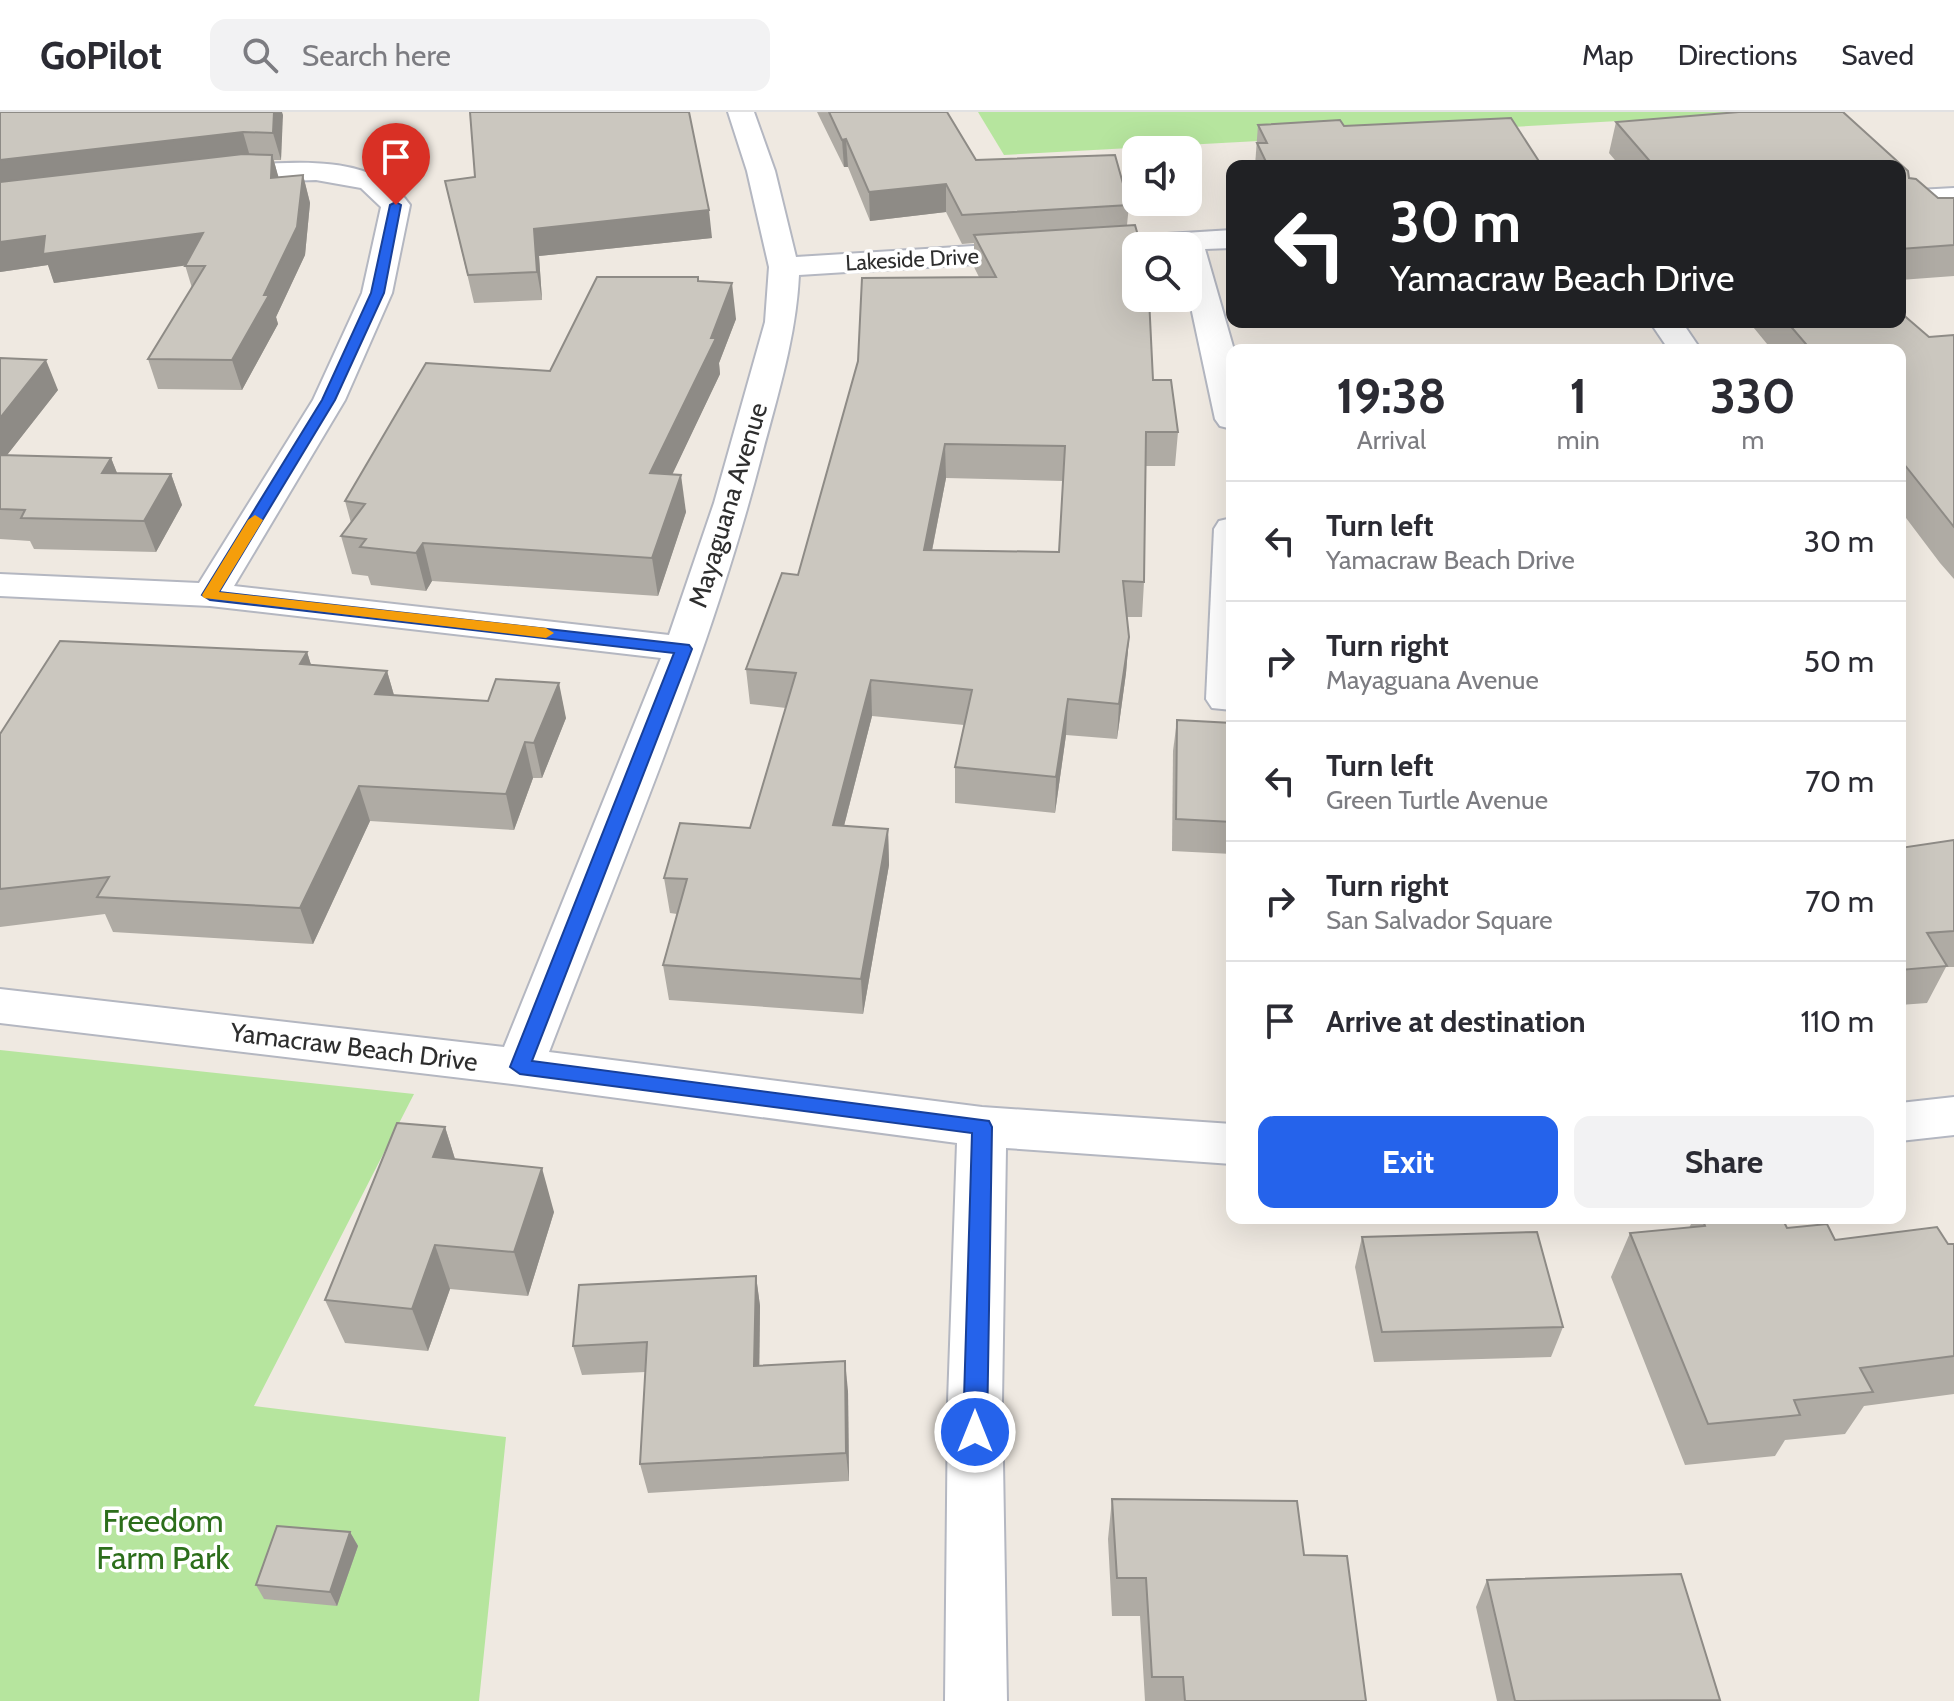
<!DOCTYPE html>
<style>
body{margin:0;font-family:Cabin,sans-serif;background:#f2f2f3;color:#2b2b33;height:100vh;display:flex;flex-direction:column;font-size:30px;white-space:nowrap}
*{box-sizing:border-box;margin:0}
p{font-size:26px;color:#7c7c81}
.icon{flex:none;width:44px;height:44px;fill:none;stroke:currentColor;stroke-width:2;stroke-linecap:round;stroke-linejoin:round}
.map{position:relative;flex:1;overflow:hidden}
.sheet{position:absolute;left:1226px;top:232px;width:680px;height:880px;display:flex;flex-direction:column;background:#fff;border-radius:16px;box-shadow:0 8px 32px #0002}
.sheet>*{flex:none}
.hud{position:absolute;left:1226px;top:48px;width:680px;height:168px;border-radius:16px;box-shadow:0 8px 32px #0002;background:#202124;color:#fff;overflow:hidden}
.fabs{position:absolute;left:1122px;top:24px;display:grid;gap:16px}
.fabs a{display:grid;place-items:center;width:80px;height:80px;border-radius:16px;background:#fff;box-shadow:0 8px 32px #0002;font-size:40px}
.pin{position:absolute;display:grid;place-items:center;width:68px;height:68px;color:#fff;margin:-82px -34px;border-radius:50% 50% 50% 0;rotate:-45deg;box-shadow:0 0 8px #0007}
.pin .icon{rotate:45deg}
.me{position:absolute;width:88px;margin:-44px;rotate:0deg;stroke-linejoin:round;filter:drop-shadow(0 0 6px #0008)}
.turn{display:flex;align-items:center;gap:28px;height:168px;padding:0 32px;font-size:36px}
.turn .icon{width:104px;height:104px;stroke-width:2.5}
.turn b{display:block;font-size:56px;line-height:68px}
.eta{display:flex;justify-content:space-evenly;align-items:center;height:136px;text-align:center}
.eta b{font-size:48px;font-weight:700;line-height:56px}
.primary-button{display:flex;gap:16px;margin-top:auto;padding:16px 32px}
.primary-button a{flex:1;height:92px;border-radius:16px;background:#2563eb;color:#fff;font-size:32px;font-weight:700;line-height:92px;text-align:center}
.primary-button a+a{background:#f2f2f3;color:#2b2b33}
ul{padding:0;list-style:none}
li{display:flex;align-items:center;gap:24px;height:120px;padding:0 32px;border-top:2px solid #e1e1e2}
li div{flex:1}
li b{display:block;font-size:30px}
li em{font-style:normal}
header{display:flex;align-items:center;gap:48px;box-sizing:border-box;height:112px;padding:0 40px;background:#fff;border-bottom:2px solid #e1e1e2}
header strong{font-size:38px}
nav{display:flex;gap:44px;margin-inline-start:auto;font-size:28px}
.search{width:560px;height:72px;background:#f2f2f3;display:flex;align-items:center;gap:20px;box-sizing:border-box;padding:0 28px;border-radius:16px;color:#7c7c81;font-size:30px}
.map>svg:first-child{display:block}
.green{fill:#b6e59e}
.lines{fill:none;stroke-linecap:round;stroke-linejoin:round}
.minor-casing{stroke:#b4b7c1;stroke-width:4}
.minor{fill:#fff;fill-rule:evenodd}
.wall{fill:#afaba4;fill-rule:evenodd}
.shaded-wall{fill:#8e8b86}
.building{fill:#cbc7bf;stroke:#8e8b86;stroke-width:2;fill-rule:evenodd}
.route{fill:#2563eb;stroke:#184099;stroke-width:2}
.slow{fill:#f59e0b}
.labels{text-anchor:middle;stroke-width:7;stroke-linejoin:round;paint-order:stroke}
.far-street-label{font-size:22px;fill:#2e2e2e;stroke:#fff}
.street-label{font-size:26px;fill:#2e2e2e;stroke:#fff}
.near-park-label{font-size:32px;fill:#2c6e1b;stroke:#fff}
</style>
<header>
<strong>GoPilot</strong>
<div class="search"><svg class="icon" aria-label="search" viewBox="0 0 24 24"><circle cx="10" cy="10" r="6"/><path d="M15 15l6 6"/></svg>Search here</div>
<nav><a>Map</a><a>Directions</a><a>Saved</a></nav>
</header>
<div class="map">
<svg width="1954" height="1589" viewBox="0 0 1954 1589">
<rect width="100%" height="100%" fill="#efe9e1"/>
<g class="green">
<polygon points="978,0 1782,0 1004,43"/>
<polygon points="0,938 414,982 254,1294 506,1325 479,1589 0,1589"/>
</g>
<g class="lines">
<defs>
<g id="minor">
<path d="M728,0H754L775,59L796,145L1232,118V136L1205,137L1234,238L1232,317L1220,314L1215,307L1188,181V134H1136V142L799,163C796,226 777,285 761,346C708,550 624,744 549,940L982,995L1232,1012V1052L1006,1036L1002,1290L1007,1589H945L948,1290L957,1031L520,973L0,911V877L504,935L661,546L210,494L0,484V462L199,471L313,288L362,181L381,95L361,76L316,68L217,71L207,69L203,63L207,57L217,55C278,53 370,35 410,93L392,181L345,288L234,474L669,523L714,391L765,210L769,155L747,59Z"/>
<polygon points="1954,76 1954,92 1900,95 1900,79"/>
<polygon points="1650,210 1682,210 1701,238 1669,238"/>
<polygon points="1232,406 1232,598 1212,596 1206,587 1214,417 1219,409"/>
<polygon points="1954,985 1954,1023 1900,1029 1900,991"/>
</g>
</defs>
<use href="#minor" class="minor-casing"/>
<use href="#minor" class="minor"/>
</g>
<g class="wall">
<polygon points="0,0 282,0 281,48 274,48 278,65 303,63 310,91 305,143 276,205 278,212 242,278 158,277 148,247 192,176 185,153 54,171 48,153 0,160"/>
<path d="M817,0H947L976,48L1129,93L1127,113L1153,268L1178,320L1175,354H1145L1144,470L1142,505H1127L1129,525L1126,561L1117,627L1066,623L1055,701L955,691V655L964,613L872,604L844,714L888,717L889,753L863,902L669,888L663,853L677,802L670,801L664,766L750,716L786,596L750,592L746,557L798,463L979,165L974,155V131L962,132L946,100L870,109L848,55H844ZM946,366L1063,369L1059,440L932,439Z"/>
<polygon points="1733,0 1843,0 1908,59 1909,66 1916,67 1938,86 1954,86 1954,164 1900,168 1900,54 1620,54 1609,41 1616,10 1733,1"/>
<polygon points="1258,13 1344,14 1542,54 1255,54"/>
<polygon points="445,69 712,126 539,144 542,188 474,191"/>
<polygon points="698,165 699,170 736,207 719,251 720,262 672,362 686,400 658,484 432,469 426,479 371,473 368,464 352,462 341,424 351,411 345,389"/>
<polygon points="1749,210 1900,210 1929,225 1954,223 1954,467 1940,451 1900,398 1900,238 1772,238"/>
<polygon points="0,246 58,278 7,343 111,346 117,361 171,362 182,393 156,440 34,437 30,429 0,427"/>
<polygon points="307,540 311,553 387,559 394,583 566,606 542,666 533,666 514,718 370,709 313,832 113,820 105,802 0,815 0,622"/>
<polygon points="1177,608 1232,611 1232,742 1172,739 1173,639"/>
<polygon points="1954,728 1954,855 1946,855 1927,891 1900,893 1900,736"/>
<polygon points="445,1015 455,1047 554,1100 528,1184 450,1177 428,1239 345,1231 325,1188"/>
<polygon points="1694,1106 1782,1106 1787,1116 1835,1128 1948,1132 1954,1132 1954,1282 1864,1294 1845,1322 1785,1328 1775,1344 1685,1353 1611,1165 1630,1121 1689,1116"/>
<polygon points="1362,1125 1563,1215 1551,1245 1374,1250 1355,1155"/>
<polygon points="756,1164 760,1194 759,1254 848,1279 849,1369 648,1381 640,1352 645,1260 582,1263 573,1234"/>
<polygon points="1112,1387 1304,1443 1366,1589 1145,1589 1140,1504 1112,1504 1108,1427"/>
<polygon points="350,1420 358,1434 337,1494 264,1487 256,1473"/>
<polygon points="1487,1468 1720,1588 1719,1589 1497,1589 1476,1495"/>
</g>
<g class="shaded-wall">
<polygon points="274,0 282,0 283,3 281,48 273,21"/>
<polygon points="243,20 251,48 0,77 0,48"/>
<polygon points="846,27 848,55 844,55 842,28"/>
<polygon points="272,43 280,70 271,66"/>
<polygon points="303,63 310,91 305,143 276,205 278,212 242,278 232,248 264,183"/>
<polygon points="946,72 946,100 870,109 869,80"/>
<polygon points="709,98 712,126 539,144 542,188 537,160 534,117"/>
<polygon points="203,121 212,150 54,171 48,153 0,160 0,130 45,124"/>
<polygon points="732,171 736,207 719,251 720,262 655,399 650,361 711,226"/>
<polygon points="46,248 58,278 0,352 0,306"/>
<polygon points="945,332 946,366 925,474 924,438"/>
<polygon points="111,346 123,376 102,361"/>
<polygon points="171,362 182,393 156,440 144,409"/>
<polygon points="681,363 686,400 658,484 652,446"/>
<polygon points="423,431 432,469 426,479 416,441"/>
<polygon points="1129,525 1126,561 1117,627 1119,592"/>
<polygon points="307,540 318,575 300,552"/>
<polygon points="387,559 397,594 375,582"/>
<polygon points="871,568 872,604 835,749 833,713"/>
<polygon points="559,571 566,606 542,666 534,631"/>
<polygon points="1068,587 1066,623 1055,701 1056,665"/>
<polygon points="525,630 533,666 514,718 506,682"/>
<polygon points="359,674 370,709 313,832 300,796"/>
<polygon points="888,717 889,753 863,902 861,867"/>
<polygon points="445,1015 459,1060 433,1045"/>
<polygon points="542,1056 554,1100 528,1184 514,1140"/>
<polygon points="435,1133 450,1177 428,1239 412,1197"/>
<polygon points="756,1164 760,1194 759,1283 754,1254"/>
<polygon points="845,1249 848,1279 849,1369 846,1341"/>
<polygon points="350,1420 358,1434 337,1494 330,1480"/>
</g>
<g class="building">
<polygon points="0,0 274,0 273,21 243,20 0,48"/>
<polygon points="470,0 689,0 709,98 534,117 537,160 468,163 445,69 475,65"/>
<polygon points="829,0 947,0 976,48 1115,43 1129,93 962,103 946,72 869,80 846,27 842,28"/>
<polygon points="1739,0 1843,0 1908,59 1909,66 1916,67 1938,86 1954,86 1954,133 1900,137 1900,54 1654,54 1616,10"/>
<polygon points="1511,6 1542,54 1268,54 1257,31 1267,31 1258,13 1340,8 1344,14"/>
<polygon points="243,42 272,43 271,66 303,63 297,115 264,183 269,183 232,248 148,247 205,154 185,154 203,121 43,142 45,124 0,130 0,70"/>
<path d="M1135,113L1141,134H1136V186H1149L1153,268H1171L1178,320H1146L1144,470L1123,469L1129,525L1119,592L1068,587L1056,665L955,655L972,578L871,568L833,713L888,717L861,867L663,853L687,767L664,766L680,711L750,716L796,561L746,557L782,461L798,463L858,249L862,166L996,165L974,123ZM945,332L1065,334L1059,440L924,438Z"/>
<polygon points="597,165 698,165 698,169 732,171 711,226 716,226 650,361 681,363 652,446 423,431 416,441 360,435 366,427 341,424 365,392 345,389 426,251 550,259"/>
<polygon points="1900,200 1929,225 1954,223 1954,415 1900,347 1900,238 1811,238 1787,210 1900,210"/>
<polygon points="1640,234 1643,238 1608,238"/>
<polygon points="0,246 46,248 0,306"/>
<polygon points="0,343 111,346 102,361 171,362 144,409 21,406 25,398 0,397"/>
<polygon points="60,529 307,540 300,552 387,559 375,582 488,589 496,567 559,571 534,631 525,630 506,682 359,674 300,796 97,785 109,765 0,777 0,622"/>
<polygon points="1177,608 1232,611 1232,710 1176,707"/>
<polygon points="1954,728 1954,819 1927,821 1947,854 1900,858 1900,736"/>
<polygon points="397,1011 445,1015 433,1045 542,1056 514,1140 435,1133 412,1197 325,1188"/>
<polygon points="1702,1106 1782,1106 1787,1116 1827,1112 1835,1128 1937,1115 1948,1132 1954,1132 1954,1244 1860,1256 1873,1280 1794,1288 1800,1303 1708,1312 1630,1121 1705,1114"/>
<polygon points="1537,1120 1563,1215 1382,1220 1362,1125"/>
<polygon points="756,1164 754,1254 845,1249 846,1341 640,1352 647,1230 573,1234 579,1173"/>
<polygon points="1112,1387 1297,1389 1304,1443 1347,1444 1366,1589 1185,1589 1183,1565 1152,1565 1146,1466 1117,1466"/>
<polygon points="277,1414 350,1420 330,1480 256,1473"/>
<polygon points="1681,1462 1720,1588 1515,1589 1487,1468"/>
</g>
<polygon class="route" points="396,90 401,93 384,181 335,288 219,480 689,533 692,537 532,949 989,1009 992,1015 987,1320 983,1327 975,1330 967,1327 963,1320 972,1021 520,962 510,955 674,541 210,488 202,483 322,288 371,181 390,93"/>
<polygon class="slow" points="255,403 263,408 219,480 546,516 554,521 546,526 204,486 202,483 248,408"/>
<g class="labels">
<g class="far-street-label">
<text transform="translate(912 147) rotate(-3)" y="8">Lakeside Drive</text>
</g>
<g class="street-label">
<text transform="translate(728 393) rotate(-73)" y="9">Mayaguana Avenue</text>
<text transform="translate(354 935) rotate(7)" y="9">Yamacraw Beach Drive</text>
</g>
<g class="near-park-label">
<text x="163" y="1420">Freedom<tspan x="163" dy="37">Farm Park</tspan></text>
</g>
</g>
</svg>
<div class="fabs">
<a><svg class="icon" aria-label="sound" viewBox="0 0 24 24"><path d="M4 9h4l5-4v14l-5-4H4zM17 9q2 3 0 6"/></svg></a>
<a><svg class="icon" aria-label="search" viewBox="0 0 24 24"><circle cx="10" cy="10" r="6"/><path d="M15 15l6 6"/></svg></a>
</div>
<div class="pin" style="left:396px;top:93px;background:#d93025"><svg class="icon" aria-label="arrive" viewBox="0 0 24 24"><path d="M6 21V4h12l-3 4 3 4H6"/></svg></div>
<svg class="me" style="left:975px;top:1320px" viewBox="-20 -20 40 40"><circle r="17" fill="#2563eb" stroke="#fff" stroke-width="3"/><path d="M0-11L8 9 0 5-8 9z" fill="#fff"/></svg>
<div class="hud">
<div class="turn"><svg class="icon" aria-label="left" viewBox="0 0 24 24"><path d="M17 20v-9H6M10 6l-5 5 5 5"/></svg><div><b>30 m</b>Yamacraw Beach Drive</div></div>
</div>
<section class="sheet">
<div class="eta">
<div><b>19:38</b><p>Arrival</p></div>
<div><b>1</b><p>min</p></div>
<div><b>330</b><p>m</p></div>
</div>
<ul>
<li><svg class="icon" aria-label="left" viewBox="0 0 24 24"><path d="M17 20v-9H6M10 6l-5 5 5 5"/></svg><div><b>Turn left</b><p>Yamacraw Beach Drive</p></div><em>30 m</em></li>
<li><svg class="icon" aria-label="right" viewBox="0 0 24 24"><path d="M7 20v-9h11M14 6l5 5-5 5"/></svg><div><b>Turn right</b><p>Mayaguana Avenue</p></div><em>50 m</em></li>
<li><svg class="icon" aria-label="left" viewBox="0 0 24 24"><path d="M17 20v-9H6M10 6l-5 5 5 5"/></svg><div><b>Turn left</b><p>Green Turtle Avenue</p></div><em>70 m</em></li>
<li><svg class="icon" aria-label="right" viewBox="0 0 24 24"><path d="M7 20v-9h11M14 6l5 5-5 5"/></svg><div><b>Turn right</b><p>San Salvador Square</p></div><em>70 m</em></li>
<li><svg class="icon" aria-label="arrive" viewBox="0 0 24 24"><path d="M6 21V4h12l-3 4 3 4H6"/></svg><div><b>Arrive at destination</b></div><em>110 m</em></li>
</ul>
<div class="primary-button"><a>Exit</a><a>Share</a></div>
</section>
</div>
